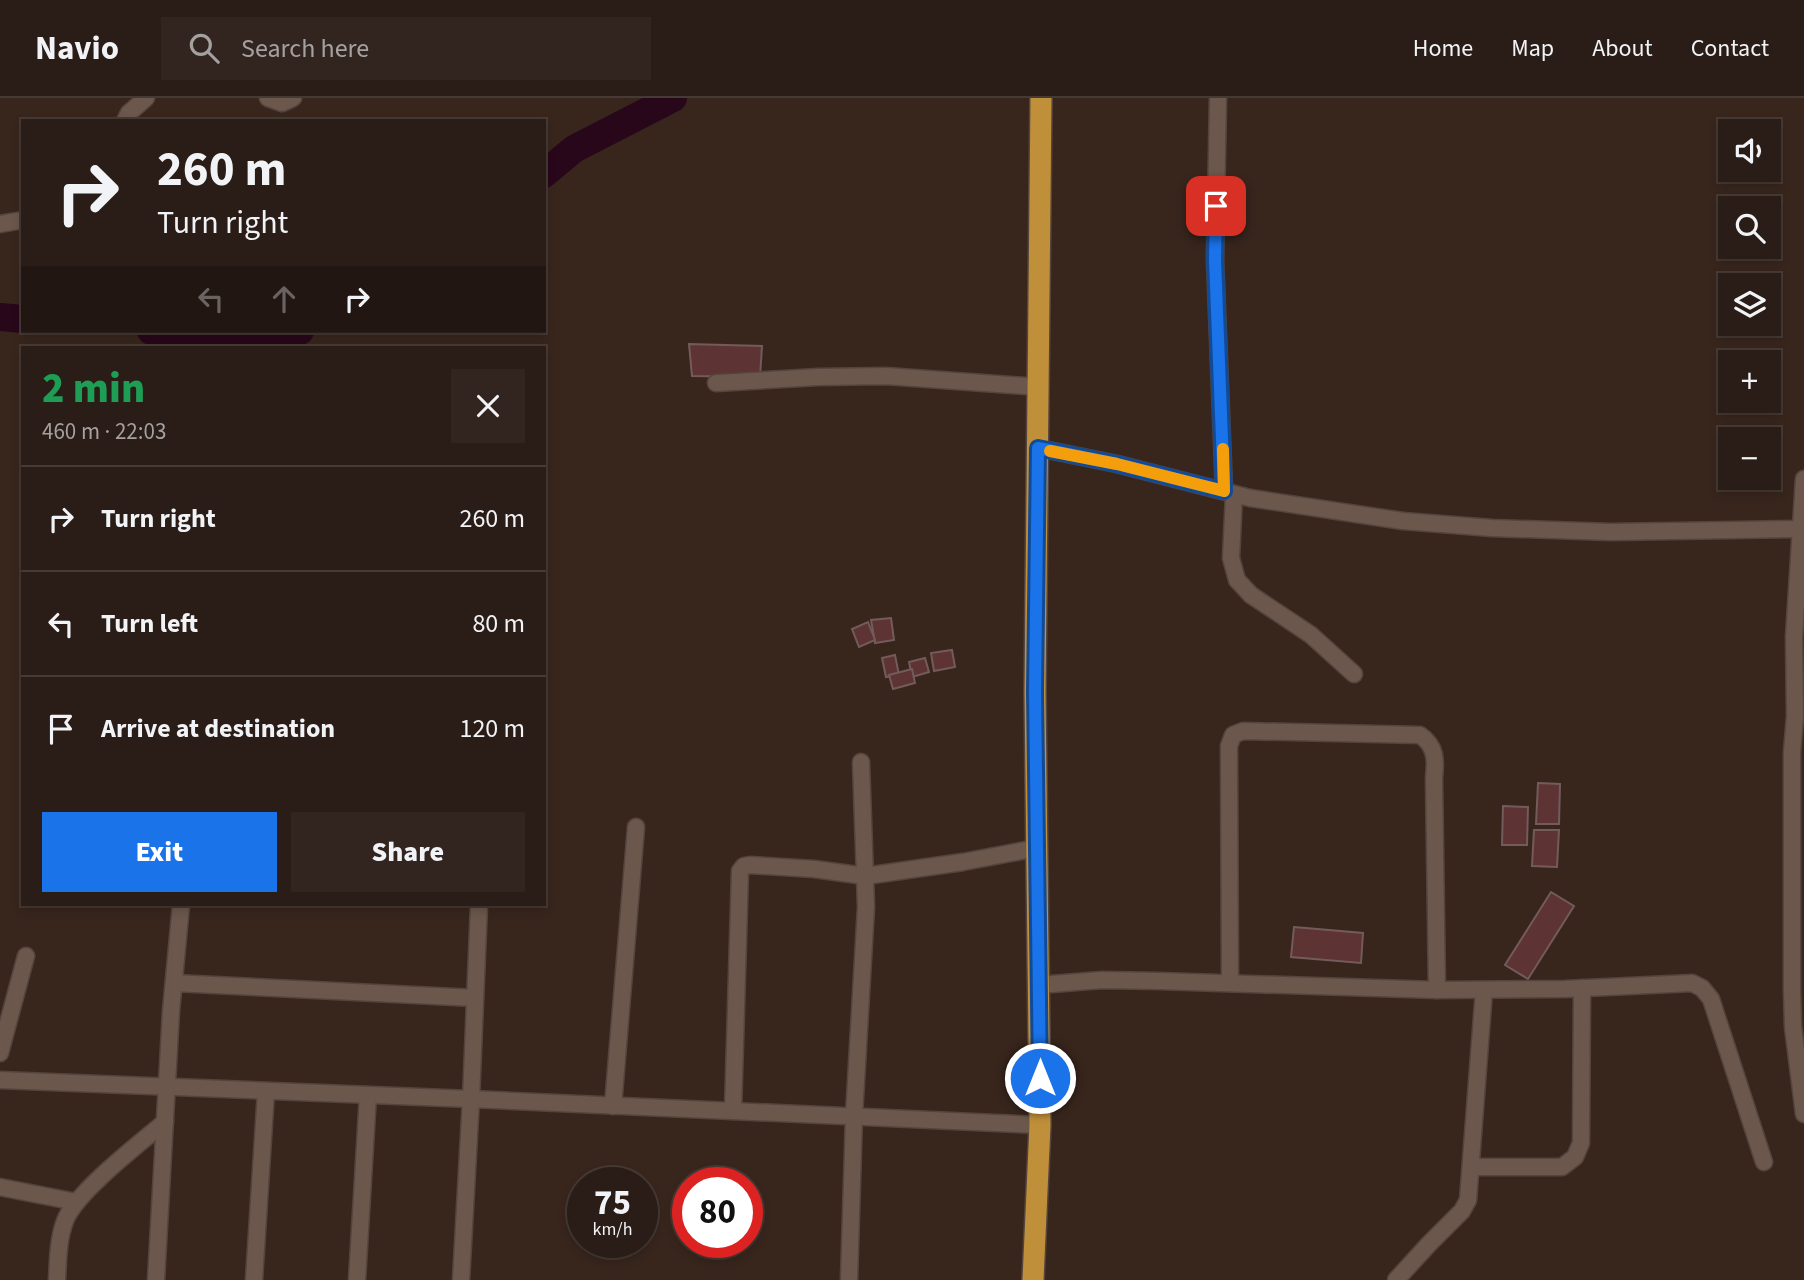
<!DOCTYPE html>
<meta charset="utf-8">
<style>
body{margin:0;font-family:"Source Sans 3",sans-serif;background:#32251f;color:#f1f3f6;height:100vh;display:flex;flex-direction:column;font-size:26px;white-space:nowrap}
*{box-sizing:border-box;margin:0}
p{font-size:23px;color:#a5a1a1}
.icon{flex:none;width:38px;height:38px;fill:none;stroke:currentColor;stroke-width:2;stroke-linecap:round;stroke-linejoin:round}
.map{position:relative;flex:1;overflow:hidden}
.sheet{position:absolute;left:21px;top:248px;width:525px;height:560px;display:flex;flex-direction:column;background:#2a1c16;border-radius:0px;box-shadow:0 4px 10px #0003,0 0 0 2px #463a35}
.sheet>*{flex:none}
.top-card{position:absolute;left:21px;top:21px;width:525px;height:214px;border-radius:0px;box-shadow:0 4px 10px #0003,0 0 0 2px #463a35;background:#2a1c16;color:#f1f3f6;overflow:hidden}
.tools{position:absolute;left:1718px;top:21px;display:grid;gap:14px}
.tools a{display:grid;place-items:center;width:63px;height:63px;border-radius:0px;background:#2a1c16;box-shadow:0 4px 10px #0003,0 0 0 2px #463a35;font-size:35px}
.speed{position:absolute;left:567px;top:1069px;display:flex;gap:14px;font-size:35px;font-weight:700;text-align:center}
.speed>*{display:grid;place-content:center;width:91px;height:91px;border-radius:50%;background:#2a1c16;box-shadow:0 4px 10px #0003,0 0 0 2px #463a35;line-height:1}
.speed small{font-size:18px;font-weight:400}
.speed .limit{border:10px solid #d22;background:#fff;color:#111}
.pin{position:absolute;display:grid;place-items:center;width:60px;height:60px;color:#fff;margin:-30px;border-radius:14px;box-shadow:0 4px 10px #0006}
.me{position:absolute;width:77px;margin:-38px;rotate:0deg;stroke-linejoin:round;filter:drop-shadow(0 0 5px #0008)}
.turn{display:flex;align-items:center;gap:24px;height:147px;padding:0 21px;font-size:32px}
.turn .icon{width:91px;height:91px;stroke-width:2.5}
.turn b{display:block;font-size:49px;line-height:60px}
.lanes{display:flex;align-items:center;height:66px;padding:0 21px;background:#0003;justify-content:center;gap:35px;direction:ltr}
.lanes .off{opacity:.35}
.round{display:grid;place-items:center;flex:none;width:74px;height:74px;border-radius:0px;background:#32251f}
.summary{display:flex;align-items:center;justify-content:space-between;height:119px;padding:0 21px}
h1{font-size:42px;font-weight:800;line-height:52px;color:#1e9e55}
.cta{display:flex;gap:14px;margin-top:auto;padding:14px 21px}
.cta a{flex:1;height:80px;border-radius:0px;background:#1a73e8;color:#fff;font-size:28px;font-weight:800;line-height:80px;text-align:center}
.cta a+a{background:#32251f;color:#f1f3f6}
ul{padding:0;list-style:none}
li{display:flex;align-items:center;gap:21px;height:105px;padding:0 21px;border-top:2px solid #463a35}
li div{flex:1}
li b{display:block;font-size:26px}
li em{font-style:normal}
header{display:flex;align-items:center;gap:42px;box-sizing:border-box;height:98px;padding:0 35px;background:#2a1c16;border-bottom:2px solid #463a35}
header strong{font-size:33px}
nav{display:flex;gap:38px;margin-inline-start:auto;font-size:24px}
.search{width:490px;height:63px;background:#32251f;display:flex;align-items:center;gap:18px;box-sizing:border-box;padding:0 24px;border-radius:0px;color:#a5a1a1;font-size:26px}
.map>svg:first-child{display:block}
.lines{fill:none;stroke-linecap:round;stroke-linejoin:round}
.river{stroke:#28071a;stroke-width:28}
.building{fill:#5d3334;stroke:#735b5b;stroke-width:2}
.street-casing{stroke:#54443d;stroke-width:19}
.highway-casing{stroke:#54443d;stroke-width:24}
.street{stroke:#6b574c;stroke-width:16}
.highway{stroke:#c08f3a;stroke-width:21}
.route-casing{stroke:#114b97;stroke-width:18}
.route{stroke:#1a73e8;stroke-width:12}
.slow{stroke:#f59e0b;stroke-width:12}
</style>
<header>
<strong>Navio</strong>
<div class="search"><svg class="icon" aria-label="search" viewBox="0 0 24 24"><circle cx="10" cy="10" r="6"/><path d="M15 15l6 6"/></svg>Search here</div>
<nav><a>Home</a><a>Map</a><a>About</a><a>Contact</a></nav>
</header>
<div class="map">
<svg width="1804" height="1182" viewBox="0 0 1804 1182">
<rect width="100%" height="100%" fill="#38261d"/>
<g class="lines">
<g class="river">
<polyline points="544,76 574,51 673,0"/>
<polyline points="0,219 23,221"/>
<polyline points="151,233 269,240 300,233"/>
</g>
</g>
<g class="building">
<polygon points="689,246 762,248 760,279 692,278"/>
<polygon points="891,520 894,542 875,545 871,522"/>
<polygon points="868,524 875,542 859,549 852,531"/>
<polygon points="952,552 955,569 934,573 931,555"/>
<polygon points="895,557 899,577 886,579 882,560"/>
<polygon points="925,560 929,574 912,579 909,564"/>
<polygon points="912,571 915,585 893,591 889,577"/>
<polygon points="1538,685 1560,686 1559,726 1536,726"/>
<polygon points="1503,708 1528,709 1527,747 1502,747"/>
<polygon points="1534,732 1559,732 1557,769 1532,768"/>
<polygon points="1551,794 1574,808 1528,881 1505,867"/>
<polygon points="1294,829 1363,835 1361,865 1291,859"/>
</g>
<g class="lines">
<defs>
<g id="street">
<polyline points="268,0 282,5 293,0"/>
<polyline points="1218,0 1215,162 1224,393"/>
<polyline points="125,23 129,15 146,0"/>
<polyline points="0,126 23,122"/>
<polyline points="716,285 818,279 886,278 1039,289"/>
<polyline points="1038,350 1117,366 1250,400 1403,423 1492,430 1611,434 1801,431"/>
<polyline points="1804,381 1794,539 1795,618 1792,654 1792,892 1793,929 1804,1016"/>
<polyline points="1234,396 1231,460 1237,482 1251,497 1311,537 1354,576"/>
<polyline points="174,885 475,900"/>
<path d="M1230,885L1229,648L1233,637L1243,633L1420,637C1436,648 1436,662 1434,680L1437,892"/>
<polyline points="1039,887 1102,882 1159,883 1437,892 1565,891 1692,885 1702,890 1711,901 1764,1064"/>
<polyline points="0,955 26,858"/>
<polyline points="0,982 471,1001 1040,1027"/>
<polyline points="613,1008 636,729"/>
<polyline points="733,1013 740,773 744,768 750,767 814,771 865,778 963,764 1037,750"/>
<polyline points="1471,1069 1562,1069 1575,1059 1581,1045 1582,890"/>
<polyline points="0,1089 76,1104"/>
<path d="M57,1182C58,1163 58,1141 65,1123C75,1095 140,1045 165,1024"/>
<polyline points="156,1182 171,913 181,807"/>
<polyline points="254,1182 266,993"/>
<polyline points="357,1182 368,997"/>
<polyline points="461,1182 471,1001 479,807"/>
<polyline points="849,1182 854,1018 866,809 861,664"/>
<polyline points="1396,1182 1429,1146 1462,1113 1468,1102 1484,892"/>
</g>
<polyline id="highway" points="1033,1182 1040,1027 1035,594 1041,0"/>
</defs>
<use href="#street" class="street-casing"/>
<use href="#highway" class="highway-casing"/>
<use href="#street" class="street"/>
<use href="#highway" class="highway"/>
</g>
<g class="lines">
<defs>
<polyline id="route" points="1040,980 1035,594 1038,350 1117,366 1224,393 1215,162 1216,108"/>
</defs>
<use href="#route" class="route-casing"/>
<use href="#route" class="route"/>
<polyline class="slow" points="1050,353 1117,366 1224,393 1223,351"/>
</g>
</svg>
<div class="tools">
<a><svg class="icon" aria-label="sound" viewBox="0 0 24 24"><path d="M4 9h4l5-4v14l-5-4H4zM17 9q2 3 0 6"/></svg></a>
<a><svg class="icon" aria-label="search" viewBox="0 0 24 24"><circle cx="10" cy="10" r="6"/><path d="M15 15l6 6"/></svg></a>
<a><svg class="icon" aria-label="layers" viewBox="0 0 24 24"><path d="M12 4l9 5-9 5-9-5zM3 14l9 5 9-5"/></svg></a>
<a>+</a>
<a>−</a>
</div>
<div class="speed"><div>75<small>km/h</small></div><div class="limit">80</div></div>
<div class="pin" style="left:1216px;top:108px;background:#d93025"><svg class="icon" aria-label="arrive" viewBox="0 0 24 24"><path d="M6 21V4h12l-3 4 3 4H6"/></svg></div>
<svg class="me" style="left:1040px;top:980px" viewBox="-20 -20 40 40"><circle r="17" fill="#1a73e8" stroke="#fff" stroke-width="3"/><path d="M0-11L8 9 0 5-8 9z" fill="#fff"/></svg>
<div class="top-card">
<div class="turn"><svg class="icon" aria-label="right" viewBox="0 0 24 24"><path d="M7 20v-9h11M14 6l5 5-5 5"/></svg><div><b>260 m</b>Turn right</div></div>
<div class="lanes"><svg class="icon off" aria-label="left" viewBox="0 0 24 24"><path d="M17 20v-9H6M10 6l-5 5 5 5"/></svg><svg class="icon off" aria-label="ahead" viewBox="0 0 24 24"><path d="M12 20V5M6 11l6-6 6 6"/></svg><svg class="icon" aria-label="right" viewBox="0 0 24 24"><path d="M7 20v-9h11M14 6l5 5-5 5"/></svg></div>
</div>
<section class="sheet">
<div class="summary"><div><h1>2 min</h1><p>460 m · 22:03</p></div><a class="round"><svg class="icon" aria-label="close" viewBox="0 0 24 24"><path d="M6 6l12 12M18 6L6 18"/></svg></a></div>
<ul>
<li><svg class="icon" aria-label="right" viewBox="0 0 24 24"><path d="M7 20v-9h11M14 6l5 5-5 5"/></svg><div><b>Turn right</b></div><em>260 m</em></li>
<li><svg class="icon" aria-label="left" viewBox="0 0 24 24"><path d="M17 20v-9H6M10 6l-5 5 5 5"/></svg><div><b>Turn left</b></div><em>80 m</em></li>
<li><svg class="icon" aria-label="arrive" viewBox="0 0 24 24"><path d="M6 21V4h12l-3 4 3 4H6"/></svg><div><b>Arrive at destination</b></div><em>120 m</em></li>
</ul>
<div class="cta"><a>Exit</a><a>Share</a></div>
</section>
</div>
